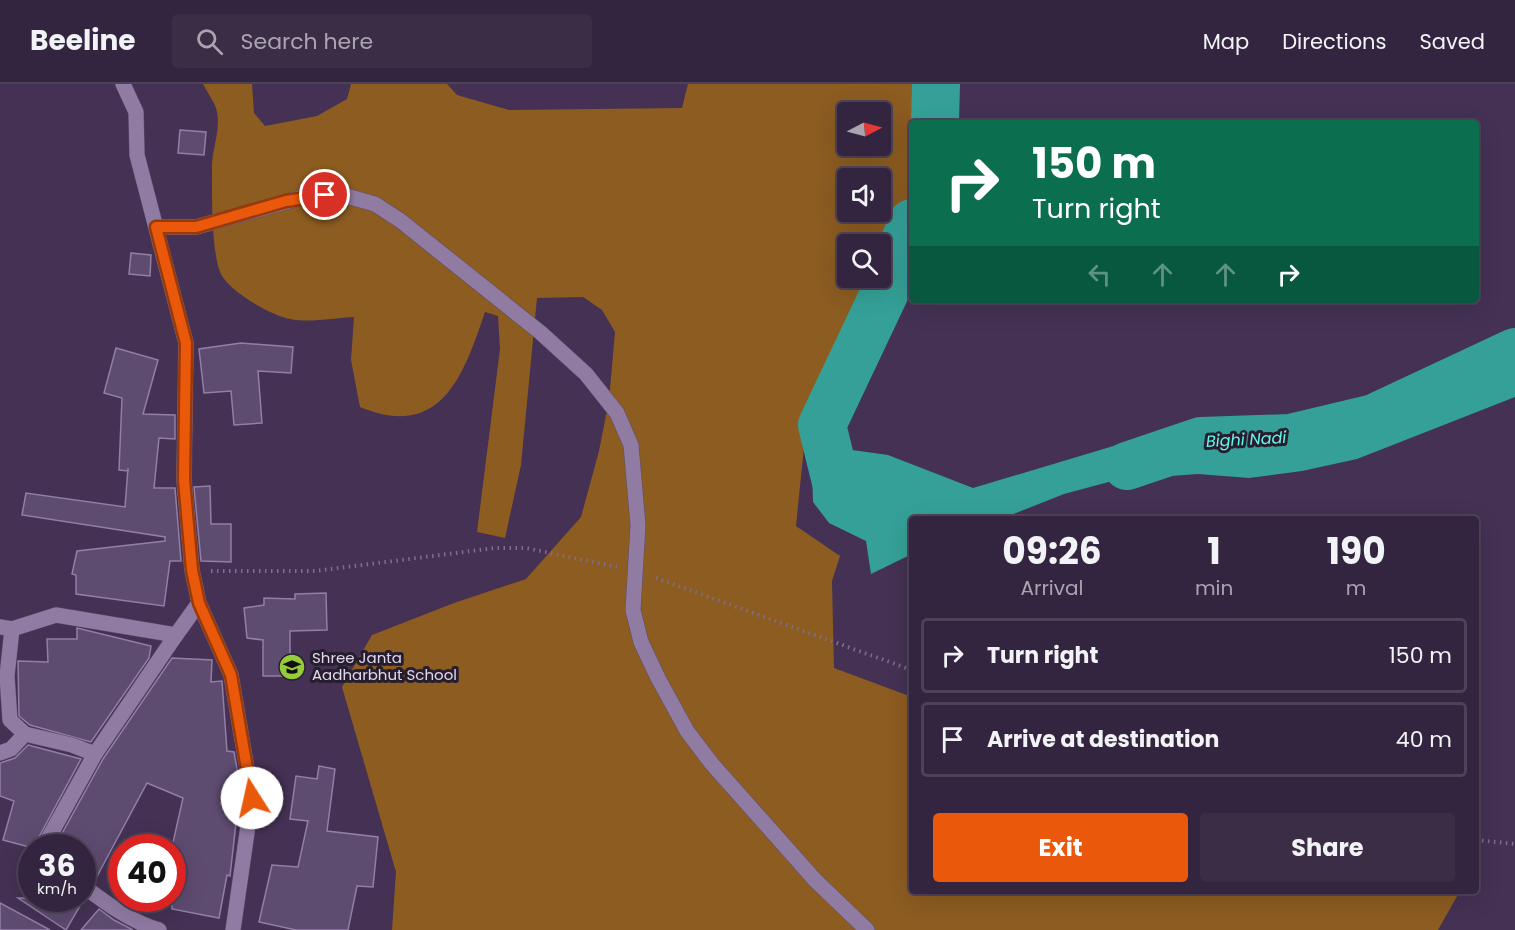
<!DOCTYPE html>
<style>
body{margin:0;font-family:Poppins,sans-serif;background:#3b2d46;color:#f1f3f6;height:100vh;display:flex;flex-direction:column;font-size:22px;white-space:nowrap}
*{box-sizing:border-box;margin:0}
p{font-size:20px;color:#a9a5b0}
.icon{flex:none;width:33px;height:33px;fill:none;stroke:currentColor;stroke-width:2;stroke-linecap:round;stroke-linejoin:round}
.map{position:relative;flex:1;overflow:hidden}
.sheet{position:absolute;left:909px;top:432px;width:570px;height:378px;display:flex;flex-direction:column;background:#33253f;border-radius:6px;box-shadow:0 6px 24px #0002,0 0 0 2px #4e4259}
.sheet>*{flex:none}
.guide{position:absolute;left:909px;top:36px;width:570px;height:183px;border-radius:6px;box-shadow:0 6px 24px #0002,0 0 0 2px #4e4259;background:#0b6e4f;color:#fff;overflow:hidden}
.needle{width:39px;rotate:84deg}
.fabs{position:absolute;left:837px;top:18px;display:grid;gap:12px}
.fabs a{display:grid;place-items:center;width:54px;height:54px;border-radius:6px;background:#33253f;box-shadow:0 6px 24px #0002,0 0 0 2px #4e4259;font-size:30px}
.speed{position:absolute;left:18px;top:750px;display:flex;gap:12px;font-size:30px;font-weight:700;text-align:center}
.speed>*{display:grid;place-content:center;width:78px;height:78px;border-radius:50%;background:#33253f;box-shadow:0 6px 24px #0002,0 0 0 2px #4e4259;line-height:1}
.speed small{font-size:15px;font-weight:400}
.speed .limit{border:9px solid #d22;background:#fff;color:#111}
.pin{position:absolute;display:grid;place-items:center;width:51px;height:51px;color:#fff;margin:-26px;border:3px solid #fff;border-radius:50%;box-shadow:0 2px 6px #0007}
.me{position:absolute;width:66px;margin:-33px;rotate:350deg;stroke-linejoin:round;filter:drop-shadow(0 0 4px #0008)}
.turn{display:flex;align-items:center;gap:21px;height:126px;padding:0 24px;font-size:27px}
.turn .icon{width:78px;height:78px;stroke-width:2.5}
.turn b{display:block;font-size:42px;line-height:51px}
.lanes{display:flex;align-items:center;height:57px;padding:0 24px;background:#0003;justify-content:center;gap:30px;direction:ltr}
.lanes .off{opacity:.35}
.eta{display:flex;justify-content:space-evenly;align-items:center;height:102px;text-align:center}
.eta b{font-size:36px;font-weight:700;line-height:42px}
.action{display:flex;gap:12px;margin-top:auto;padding:12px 24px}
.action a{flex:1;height:69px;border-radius:6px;background:#ea580c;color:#fff;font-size:24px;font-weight:700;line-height:69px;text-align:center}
.action a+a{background:#3b2d46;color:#f1f3f6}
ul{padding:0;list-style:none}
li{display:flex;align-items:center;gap:18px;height:75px;margin:0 12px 9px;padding:0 12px;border:3px solid #4e4259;border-radius:6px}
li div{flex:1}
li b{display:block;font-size:22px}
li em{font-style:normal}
header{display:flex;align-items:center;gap:36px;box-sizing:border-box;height:84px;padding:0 30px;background:#33253f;border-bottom:2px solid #4e4259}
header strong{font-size:28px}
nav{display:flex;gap:33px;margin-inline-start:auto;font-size:21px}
.search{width:420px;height:54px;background:#3b2d46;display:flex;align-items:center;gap:15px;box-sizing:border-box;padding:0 21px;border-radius:6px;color:#a9a5b0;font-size:22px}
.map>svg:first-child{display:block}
.forest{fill:#8c5c21;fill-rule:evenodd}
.water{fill:#35a098}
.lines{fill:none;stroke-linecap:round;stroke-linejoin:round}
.river{stroke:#35a098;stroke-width:48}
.building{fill:#5e4b70;stroke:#937ea6;stroke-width:1.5}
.minor-casing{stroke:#5d4d6b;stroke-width:16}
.path{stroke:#7f6f8d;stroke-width:4;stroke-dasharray:1.5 4.5;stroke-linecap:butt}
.minor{stroke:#907ba3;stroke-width:15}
.route-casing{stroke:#983908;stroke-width:15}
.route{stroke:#ea580c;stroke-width:10}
.labels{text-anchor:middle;stroke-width:6;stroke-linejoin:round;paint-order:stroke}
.poi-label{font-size:15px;fill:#e1d7ec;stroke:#261e2e;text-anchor:start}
.water-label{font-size:16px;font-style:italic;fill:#66f8ec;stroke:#261e2e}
</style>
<header>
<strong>Beeline</strong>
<div class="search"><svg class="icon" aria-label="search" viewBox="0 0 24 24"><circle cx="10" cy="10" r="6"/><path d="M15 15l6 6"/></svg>Search here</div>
<nav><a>Map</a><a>Directions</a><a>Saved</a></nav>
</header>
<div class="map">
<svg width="1515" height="846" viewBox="0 0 1515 846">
<rect width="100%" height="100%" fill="#443154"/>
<path class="forest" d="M203,0H252L254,29L265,42L317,32L347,15L351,0H447L457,11L509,26L682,24L688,0H933L935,39H912V135L881,190L880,160H848V194H879L804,363L796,442L840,472L832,497L834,584L912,613V807H1460L1438,846H392L396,788L342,603L372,551L454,519L526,495L581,433L599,367L609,316L615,248L602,226L583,213L537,214L521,381L505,454L477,448L500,265L498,232L485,228C464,290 442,357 360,323L351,276L354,233C334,234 310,239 290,235C271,232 227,206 220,188C211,164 212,109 212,83C212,63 222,44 216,24C213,16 207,8 203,0ZM848,28H880V62H848ZM848,94H880V128H848Z"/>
<polygon class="water" points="1515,273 1515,313 1357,375 1302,387 1249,394 1198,390 1116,396 1064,410 1001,435 912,435 912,470 871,490 866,457 829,439 813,418 811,347 845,365 888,371 973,404 1130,357 1223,364 1301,356 1394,327"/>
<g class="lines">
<g class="river">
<polyline points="935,39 936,0"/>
<polyline points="912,139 884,210 822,341 836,398 876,428 912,436"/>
<polyline points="1127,382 1201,357 1290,354 1374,334 1515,268"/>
</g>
</g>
<g class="building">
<polygon points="180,46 206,48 204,71 178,69"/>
<polygon points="131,169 151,171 150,192 129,190"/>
<polygon points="241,259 293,263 291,289 258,287 262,339 234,341 231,307 204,309 199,265"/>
<polygon points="116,264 158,276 143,330 175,331 175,355 159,354 154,404 175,404 181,477 170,477 164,522 76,510 76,491 72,490 77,467 165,457 165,453 22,431 26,409 125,423 128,384 128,387 119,386 122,314 104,309"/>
<polygon points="210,402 211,440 231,440 231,478 201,477 194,403"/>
<polygon points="326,509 327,546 290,547 290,581 286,579 282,592 263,592 263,556 247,554 244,524 264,521 264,514 295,515 295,510"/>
<polygon points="77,544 151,562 149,574 91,658 30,641 19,632 18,577 48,578 47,555 77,555"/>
<polygon points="172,574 212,576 211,598 222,597 227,667 234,668 242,714 237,730 230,792 227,791 219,834 172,825 172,763 183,714 147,699 94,798 82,791 82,764 54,764 103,675"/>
<polygon points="28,661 81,675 33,764 3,756 14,717 0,712 0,679 15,674"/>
<polygon points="319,682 335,685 327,747 378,753 373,803 357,802 348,846 296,846 259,838 272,781 298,783 308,737 290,735 296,692 317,695"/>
<polygon points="18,814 82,814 84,815 66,846"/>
<polygon points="0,819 50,846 0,846"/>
<polygon points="99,825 114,836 133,846 81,846"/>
</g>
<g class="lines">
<defs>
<g id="minor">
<polyline points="123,0 136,28 137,71 186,259 184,396 192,486 199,519 231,591 252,714 233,846"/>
<polyline points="157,143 196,143 307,112 343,111 375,120 401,137 541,249 586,290 617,329 631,361 638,441 633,526 641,558 658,594 687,647 712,680 815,796 867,846"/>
<polyline points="0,543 12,545 56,531 176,551 199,519"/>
<polyline points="12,545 7,592 10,636 25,650 72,661 95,670"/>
<polyline points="0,669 11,665 25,650"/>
<polyline points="43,764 95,670 176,551"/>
<path d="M82,801C107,820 130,837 159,846"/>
</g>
</defs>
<use href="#minor" class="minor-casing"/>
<g class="path">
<polyline points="211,487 315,487 495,464 526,464 617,483"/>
<polyline points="656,494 912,586"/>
<polyline points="1476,756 1515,760"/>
</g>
<use href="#minor" class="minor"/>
</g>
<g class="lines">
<defs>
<polyline id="route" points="252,714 231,591 199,519 192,486 184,396 186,259 156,143 196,143 286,117 325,111"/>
</defs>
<use href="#route" class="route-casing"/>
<use href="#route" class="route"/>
</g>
<defs>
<symbol id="school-disc" viewBox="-11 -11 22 22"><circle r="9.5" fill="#96cc39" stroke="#261e2e"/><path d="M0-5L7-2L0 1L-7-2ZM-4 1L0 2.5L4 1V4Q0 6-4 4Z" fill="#111"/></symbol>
</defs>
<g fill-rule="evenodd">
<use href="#school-disc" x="277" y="568" width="30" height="30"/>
</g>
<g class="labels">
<g class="poi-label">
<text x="312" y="579">Shree Janta<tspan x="312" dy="17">Aadharbhut School</tspan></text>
</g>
<g class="water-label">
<text transform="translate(1246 355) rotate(-3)" y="6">Bighi Nadi</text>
</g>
</g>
</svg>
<div class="fabs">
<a><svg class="needle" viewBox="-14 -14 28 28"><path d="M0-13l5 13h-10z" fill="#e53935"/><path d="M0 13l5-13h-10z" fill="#a9a5b0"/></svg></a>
<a><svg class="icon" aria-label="sound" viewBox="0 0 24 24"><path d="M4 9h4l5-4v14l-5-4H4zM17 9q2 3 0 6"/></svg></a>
<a><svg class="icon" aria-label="search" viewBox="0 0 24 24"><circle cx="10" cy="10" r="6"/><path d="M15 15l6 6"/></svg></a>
</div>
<div class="speed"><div>36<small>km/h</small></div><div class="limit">40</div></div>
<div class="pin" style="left:325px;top:111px;background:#d93025"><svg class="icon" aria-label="arrive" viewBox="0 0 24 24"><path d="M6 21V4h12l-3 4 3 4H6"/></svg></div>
<svg class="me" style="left:252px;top:714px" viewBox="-20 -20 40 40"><circle r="19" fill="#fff"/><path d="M0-13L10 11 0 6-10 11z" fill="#ea580c"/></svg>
<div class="guide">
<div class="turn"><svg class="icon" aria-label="right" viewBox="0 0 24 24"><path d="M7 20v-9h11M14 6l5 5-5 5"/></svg><div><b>150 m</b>Turn right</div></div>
<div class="lanes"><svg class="icon off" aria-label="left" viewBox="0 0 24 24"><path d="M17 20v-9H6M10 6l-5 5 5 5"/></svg><svg class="icon off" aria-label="ahead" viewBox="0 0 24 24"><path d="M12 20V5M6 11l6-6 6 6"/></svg><svg class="icon off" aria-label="ahead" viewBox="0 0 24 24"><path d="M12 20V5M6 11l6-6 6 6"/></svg><svg class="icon" aria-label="right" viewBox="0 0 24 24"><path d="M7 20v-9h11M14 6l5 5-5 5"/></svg></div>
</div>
<section class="sheet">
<div class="eta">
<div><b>09:26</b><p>Arrival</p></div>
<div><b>1</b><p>min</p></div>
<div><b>190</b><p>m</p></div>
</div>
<ul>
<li><svg class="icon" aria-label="right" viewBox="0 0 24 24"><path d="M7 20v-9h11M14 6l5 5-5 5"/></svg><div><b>Turn right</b></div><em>150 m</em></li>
<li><svg class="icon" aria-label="arrive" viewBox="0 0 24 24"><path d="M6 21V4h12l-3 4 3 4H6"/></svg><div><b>Arrive at destination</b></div><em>40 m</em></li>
</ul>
<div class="action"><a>Exit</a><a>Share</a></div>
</section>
</div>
